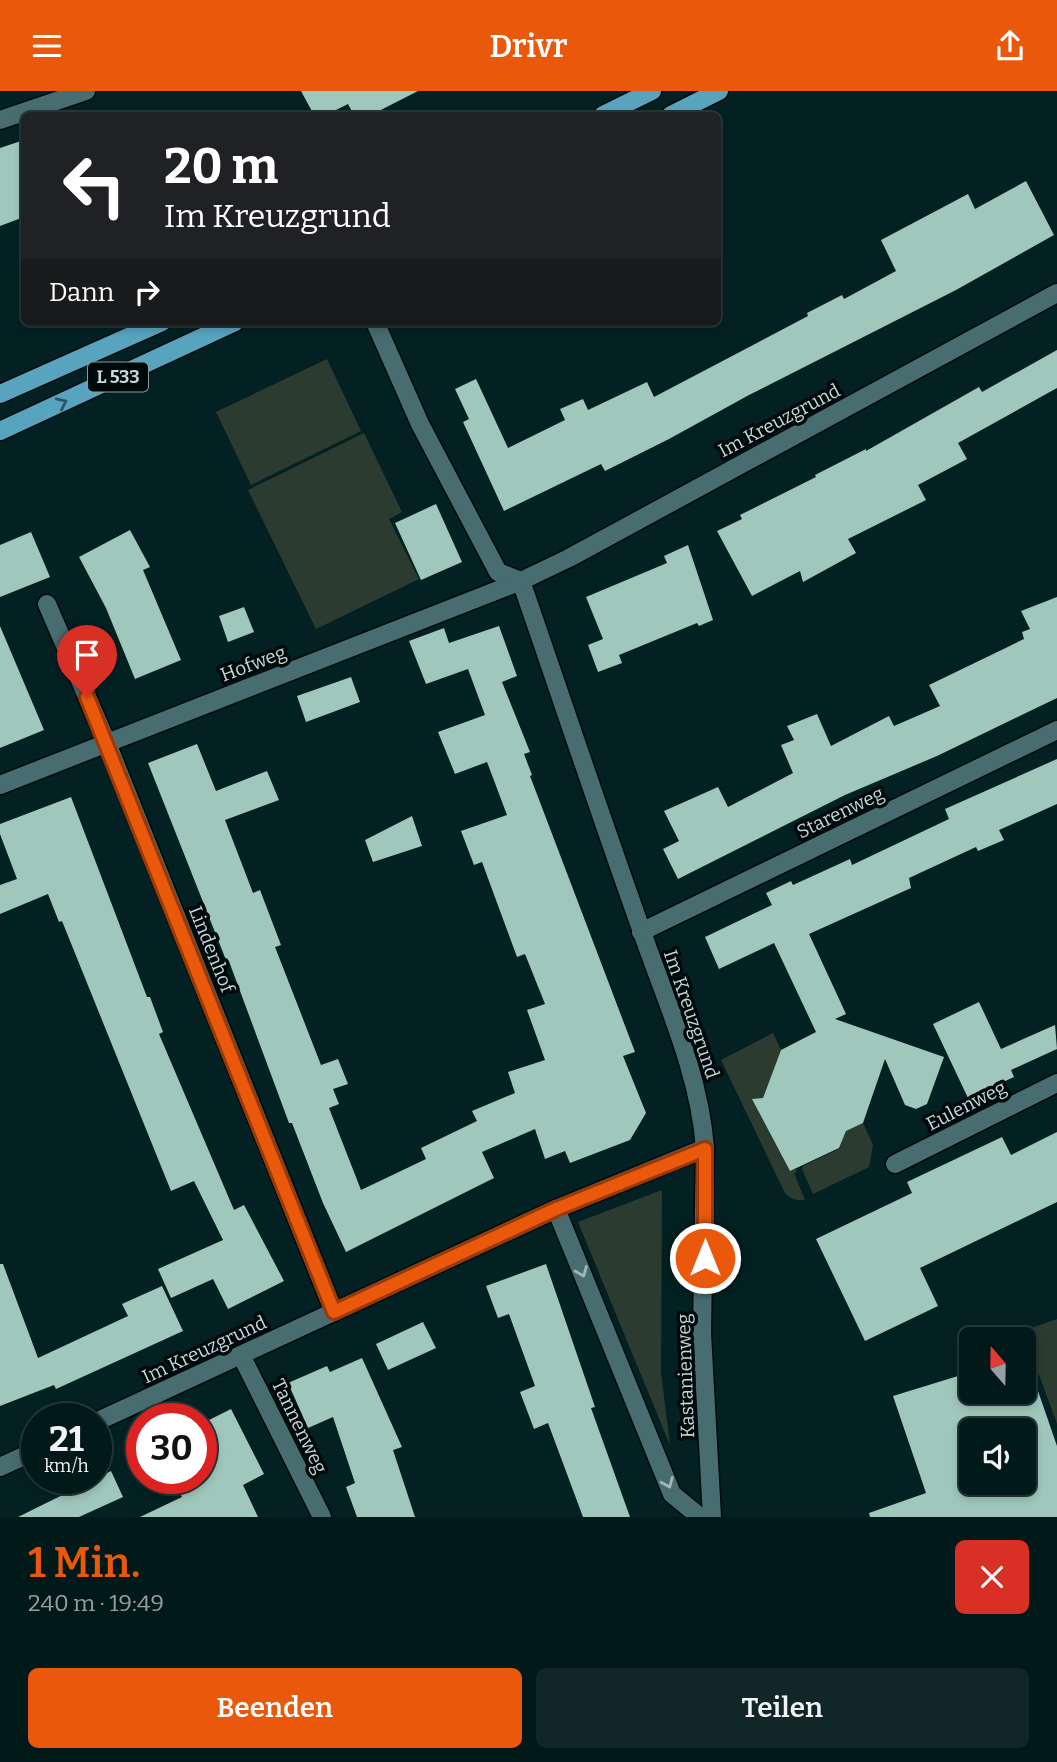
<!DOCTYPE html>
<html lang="de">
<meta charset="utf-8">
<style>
body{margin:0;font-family:Bitter,serif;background:#102627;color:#f1f3f6;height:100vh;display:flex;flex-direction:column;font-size:26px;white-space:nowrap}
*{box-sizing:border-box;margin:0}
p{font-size:23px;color:#96a0a2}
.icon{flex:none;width:38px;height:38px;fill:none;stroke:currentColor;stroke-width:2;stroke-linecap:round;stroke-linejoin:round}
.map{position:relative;height:1426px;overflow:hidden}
.sheet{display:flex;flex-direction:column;background:#02191a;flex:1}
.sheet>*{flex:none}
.hud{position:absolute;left:21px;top:21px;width:700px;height:214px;border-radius:10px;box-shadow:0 4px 10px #0003,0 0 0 2px #233839;background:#202124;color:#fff;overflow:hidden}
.needle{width:46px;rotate:340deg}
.fabs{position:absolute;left:959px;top:1236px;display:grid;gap:14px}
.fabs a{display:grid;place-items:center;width:77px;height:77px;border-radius:10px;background:#02191a;box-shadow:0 4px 10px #0003,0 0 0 2px #233839;font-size:35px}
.speed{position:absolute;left:21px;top:1312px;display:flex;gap:14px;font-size:35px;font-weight:700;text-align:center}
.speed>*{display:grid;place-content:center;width:91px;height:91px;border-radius:50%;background:#02191a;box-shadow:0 4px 10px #0003,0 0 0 2px #233839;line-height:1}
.speed small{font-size:18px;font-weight:400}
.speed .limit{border:10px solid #d22;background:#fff;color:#111}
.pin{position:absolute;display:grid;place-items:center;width:60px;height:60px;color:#fff;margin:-72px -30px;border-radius:50% 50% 50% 0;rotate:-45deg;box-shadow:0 0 7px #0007}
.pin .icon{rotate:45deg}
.me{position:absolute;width:77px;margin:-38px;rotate:0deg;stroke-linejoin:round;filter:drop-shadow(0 0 5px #0008)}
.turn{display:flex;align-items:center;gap:24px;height:147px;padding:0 28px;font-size:32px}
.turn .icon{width:91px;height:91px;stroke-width:2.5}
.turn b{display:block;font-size:49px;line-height:60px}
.then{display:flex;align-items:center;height:66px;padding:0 28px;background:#0003;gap:14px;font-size:26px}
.round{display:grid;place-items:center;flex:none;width:74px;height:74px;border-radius:10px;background:#102627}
.summary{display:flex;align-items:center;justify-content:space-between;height:119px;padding:0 28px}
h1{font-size:42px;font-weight:600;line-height:52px;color:#ea580c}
.cta{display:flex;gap:14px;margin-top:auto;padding:14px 28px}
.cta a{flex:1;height:80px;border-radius:10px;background:#ea580c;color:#fff;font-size:28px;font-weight:600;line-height:80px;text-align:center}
.cta a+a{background:#102627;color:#f1f3f6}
header{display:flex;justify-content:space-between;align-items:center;height:91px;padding:0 28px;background:#ea580c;color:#fff;font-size:32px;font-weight:600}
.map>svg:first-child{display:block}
.green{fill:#2c3b2f}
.building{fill:#a0c7bc;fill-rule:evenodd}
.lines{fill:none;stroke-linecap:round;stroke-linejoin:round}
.minor-casing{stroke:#000a0b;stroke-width:21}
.major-casing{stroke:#000a0b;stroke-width:21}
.minor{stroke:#476d70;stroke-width:18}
.major{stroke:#58a4bf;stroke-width:18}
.oneway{stroke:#2c5664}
.oneway2{stroke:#9fb9bb}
.route-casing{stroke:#983908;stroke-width:18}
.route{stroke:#ea580c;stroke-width:12}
.labels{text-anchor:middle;stroke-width:7;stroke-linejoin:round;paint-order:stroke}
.shield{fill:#00090a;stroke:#8a9b9c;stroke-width:2}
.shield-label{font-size:18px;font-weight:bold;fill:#c5d9db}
.street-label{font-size:19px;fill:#c5d9db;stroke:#00090a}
</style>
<header><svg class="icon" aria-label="menu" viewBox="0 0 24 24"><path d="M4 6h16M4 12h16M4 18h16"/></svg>Drivr<svg class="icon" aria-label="share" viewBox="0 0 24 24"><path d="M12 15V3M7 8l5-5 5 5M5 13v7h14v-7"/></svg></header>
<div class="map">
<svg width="1057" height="1426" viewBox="0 0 1057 1426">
<rect width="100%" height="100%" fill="#032123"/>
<g class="green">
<polygon points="327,268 361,340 251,394 216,321"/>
<polygon points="364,342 402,421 389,428 419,488 316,538 248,399"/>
<path d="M773,942L781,959L758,1020L790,1080L796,1078L797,1081L794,1082L805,1109C798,1110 790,1108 785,1102L721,969Z"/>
<polygon points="863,1032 873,1054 869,1076 813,1103 802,1078 803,1075 839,1058 846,1040"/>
<polygon points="662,1099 661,1281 670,1354 578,1131"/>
<polygon points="1057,1228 1057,1333 1023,1240"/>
</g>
<g class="building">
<polygon points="301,0 418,0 371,24 354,24 348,13 326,24 314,24"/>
<polygon points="24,49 24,126 0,135 0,57"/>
<polygon points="1026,90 1054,144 956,199 749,304 669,348 605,380 601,373 504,420 463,331 469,328 455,298 476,288 508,357 565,329 560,318 583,308 588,319 647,291 654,306 808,225 807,222 842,204 844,208 896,180 881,149 968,103 975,118"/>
<polygon points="1057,259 1057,297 958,352 967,368 918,394 926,409 848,448 856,462 803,491 800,480 752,505 717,440 742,428 740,424 816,386 815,384 866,358 866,360 979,296 982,301"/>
<polygon points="436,413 462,471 421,489 395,432"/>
<polygon points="130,439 150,476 143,479 181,569 135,588 106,517 79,466"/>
<polygon points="31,441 50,486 0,506 0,454"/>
<polygon points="688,454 713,529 699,535 697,532 619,564 622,572 598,581 588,554 603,548 586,506 667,472 664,465"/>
<polygon points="1057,506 1057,607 937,665 845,704 678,788 663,758 679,750 664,720 718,696 728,716 793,682 781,654 794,649 787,635 817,623 831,655 889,625 894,635 940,615 929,594 1024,548 1022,541 1030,538 1021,520"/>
<polygon points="244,516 254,541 228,551 219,525"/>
<polygon points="0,535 44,639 0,657"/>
<polygon points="499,535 517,585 502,591 530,661 524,663 532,684 530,685 635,961 623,965 646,1022 630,1049 570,1072 565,1060 545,1068 535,1038 482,1061 494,1087 346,1161 323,1112 292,1032 289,1032 230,873 228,874 148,672 197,653 216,700 267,680 279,709 225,729 253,802 260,799 281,854 275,856 321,974 338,968 348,993 333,998 339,1013 329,1017 361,1099 426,1068 421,1057 477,1030 472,1020 515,1002 508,981 545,969 527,919 545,913 525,863 517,866 482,771 474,774 461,740 507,724 487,671 455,683 438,641 485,624 468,578 426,593 409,550 444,537 449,552"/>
<polygon points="351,586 360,611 306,631 297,605"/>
<polygon points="1057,668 1057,713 999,739 1004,749 978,760 976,756 909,787 911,797 809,843 846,923 835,928 944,966 927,1013 916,1018 905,1014 885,968 863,1032 846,1040 839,1057 790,1080 752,1008 763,1007 781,959 816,941 774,852 719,878 705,846 772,814 766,802 791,790 793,794 850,768 852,774 949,728 945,718"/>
<polygon points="71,706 147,906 150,906 163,941 159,943 234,1119 244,1114 284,1190 228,1218 213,1188 171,1207 158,1178 223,1149 194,1090 171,1100 62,830 59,831 48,803 0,823 0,794 17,788 0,743 0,733"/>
<polygon points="412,725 422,755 373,771 365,749"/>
<polygon points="979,911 1001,958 1055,934 1057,958 1011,979 1014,986 968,1007 933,933"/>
<polygon points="1057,1041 1057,1111 920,1177 938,1215 865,1250 816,1148 912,1102 907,1091 1002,1046 1011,1064"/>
<polygon points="0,1173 3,1173 38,1267 128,1225 122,1213 162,1195 183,1240 56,1298 54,1294 0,1315"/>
<polygon points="546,1173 595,1316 591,1317 630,1426 583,1426 548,1332 534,1338 520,1301 535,1295 509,1223 498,1227 486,1195"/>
<polygon points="423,1231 436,1257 388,1279 376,1253"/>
<polygon points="362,1267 402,1356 393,1359 415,1426 357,1426 346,1396 355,1392 333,1326 308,1337 288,1292 327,1275 330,1281"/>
<path d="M1024,1271H1028L1057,1355V1426H870L869,1422L926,1402L893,1305L971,1281V1300H1024ZM971,1339H1024V1391H971Z"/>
<polygon points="231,1318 264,1383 243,1394 258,1426 140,1426 182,1406 172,1388 201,1388 201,1333"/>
<polygon points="111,1380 123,1406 79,1426 18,1426"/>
</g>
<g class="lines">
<defs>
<g id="minor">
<polyline points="0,29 86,0"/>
<polyline points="375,231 420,333 498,481 521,490"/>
<path d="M521,490C561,606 600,723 641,838C666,911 699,980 705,1057L702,1242L712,1426"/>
<polyline points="47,513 107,652 334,1221"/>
<polyline points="0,694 521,490 569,467 1057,202"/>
<polyline points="641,841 1057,639"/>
<polyline points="895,1073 1057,992"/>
<polyline points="556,1118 672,1403 700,1426"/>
<polyline points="241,1264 322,1426"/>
<polyline points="96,1331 556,1118 705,1057"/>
<polyline points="0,1376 37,1359"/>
</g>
<g id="major">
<polyline points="603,24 652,0"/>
<polyline points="671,24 719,0"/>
<polyline points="0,303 162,231"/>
<polyline points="0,340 235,231"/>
</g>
</defs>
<use href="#minor" class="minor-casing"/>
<use href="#major" class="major-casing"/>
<use href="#minor" class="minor"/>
<use href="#major" class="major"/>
</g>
<defs><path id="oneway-chevron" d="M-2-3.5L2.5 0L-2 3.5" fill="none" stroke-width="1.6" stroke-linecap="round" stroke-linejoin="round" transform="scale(1.75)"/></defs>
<use class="oneway" href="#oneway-chevron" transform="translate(62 312) rotate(-25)"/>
<g class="oneway2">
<use href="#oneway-chevron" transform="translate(582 1181) rotate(68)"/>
<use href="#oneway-chevron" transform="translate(668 1392) rotate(67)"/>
</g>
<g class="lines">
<defs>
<polyline id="route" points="87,606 334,1221 556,1118 705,1058 705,1167"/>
</defs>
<use href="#route" class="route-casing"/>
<use href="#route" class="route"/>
</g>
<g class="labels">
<rect class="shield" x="88" y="271.5" width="60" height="29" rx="5"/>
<g class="shield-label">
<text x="118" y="292">L 533</text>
</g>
<g class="street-label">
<text transform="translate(779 329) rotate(-28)" y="7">Im Kreuzgrund</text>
<text transform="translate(253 572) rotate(-21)" y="7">Hofweg</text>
<text transform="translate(840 721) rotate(-26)" y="7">Starenweg</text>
<text transform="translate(212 858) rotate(68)" y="7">Lindenhof</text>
<text transform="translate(692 923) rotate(71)" y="7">Im Kreuzgrund</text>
<text transform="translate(966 1014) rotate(-27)" y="7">Eulenweg</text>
<text transform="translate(204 1258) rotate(-25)" y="7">Im Kreuzgrund</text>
<text transform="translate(685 1285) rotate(-92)" y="7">Kastanienweg</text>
<text transform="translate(300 1335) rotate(64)" y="7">Tannenweg</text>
</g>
</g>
</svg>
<div class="fabs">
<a><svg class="needle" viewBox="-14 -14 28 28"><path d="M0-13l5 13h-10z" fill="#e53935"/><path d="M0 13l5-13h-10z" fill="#96a0a2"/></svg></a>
<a><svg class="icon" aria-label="sound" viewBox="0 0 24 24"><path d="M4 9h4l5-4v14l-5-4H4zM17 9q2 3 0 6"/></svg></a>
</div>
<div class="speed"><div>21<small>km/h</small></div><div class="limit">30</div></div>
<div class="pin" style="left:87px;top:606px;background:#d93025"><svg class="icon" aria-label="arrive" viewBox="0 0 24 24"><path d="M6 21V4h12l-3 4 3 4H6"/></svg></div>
<svg class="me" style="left:705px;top:1167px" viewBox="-20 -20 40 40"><circle r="17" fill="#ea580c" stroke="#fff" stroke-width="3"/><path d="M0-11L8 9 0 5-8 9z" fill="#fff"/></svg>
<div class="hud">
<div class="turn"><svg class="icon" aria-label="left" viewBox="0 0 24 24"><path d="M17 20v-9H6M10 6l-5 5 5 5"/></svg><div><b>20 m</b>Im Kreuzgrund</div></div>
<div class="then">Dann<svg class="icon" aria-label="right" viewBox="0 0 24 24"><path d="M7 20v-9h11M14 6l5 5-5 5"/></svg></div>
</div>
</div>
<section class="sheet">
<div class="summary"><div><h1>1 Min.</h1><p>240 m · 19:49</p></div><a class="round" style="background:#d93025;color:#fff"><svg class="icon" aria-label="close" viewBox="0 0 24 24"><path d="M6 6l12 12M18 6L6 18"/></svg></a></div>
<div class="cta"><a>Beenden</a><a>Teilen</a></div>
</section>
